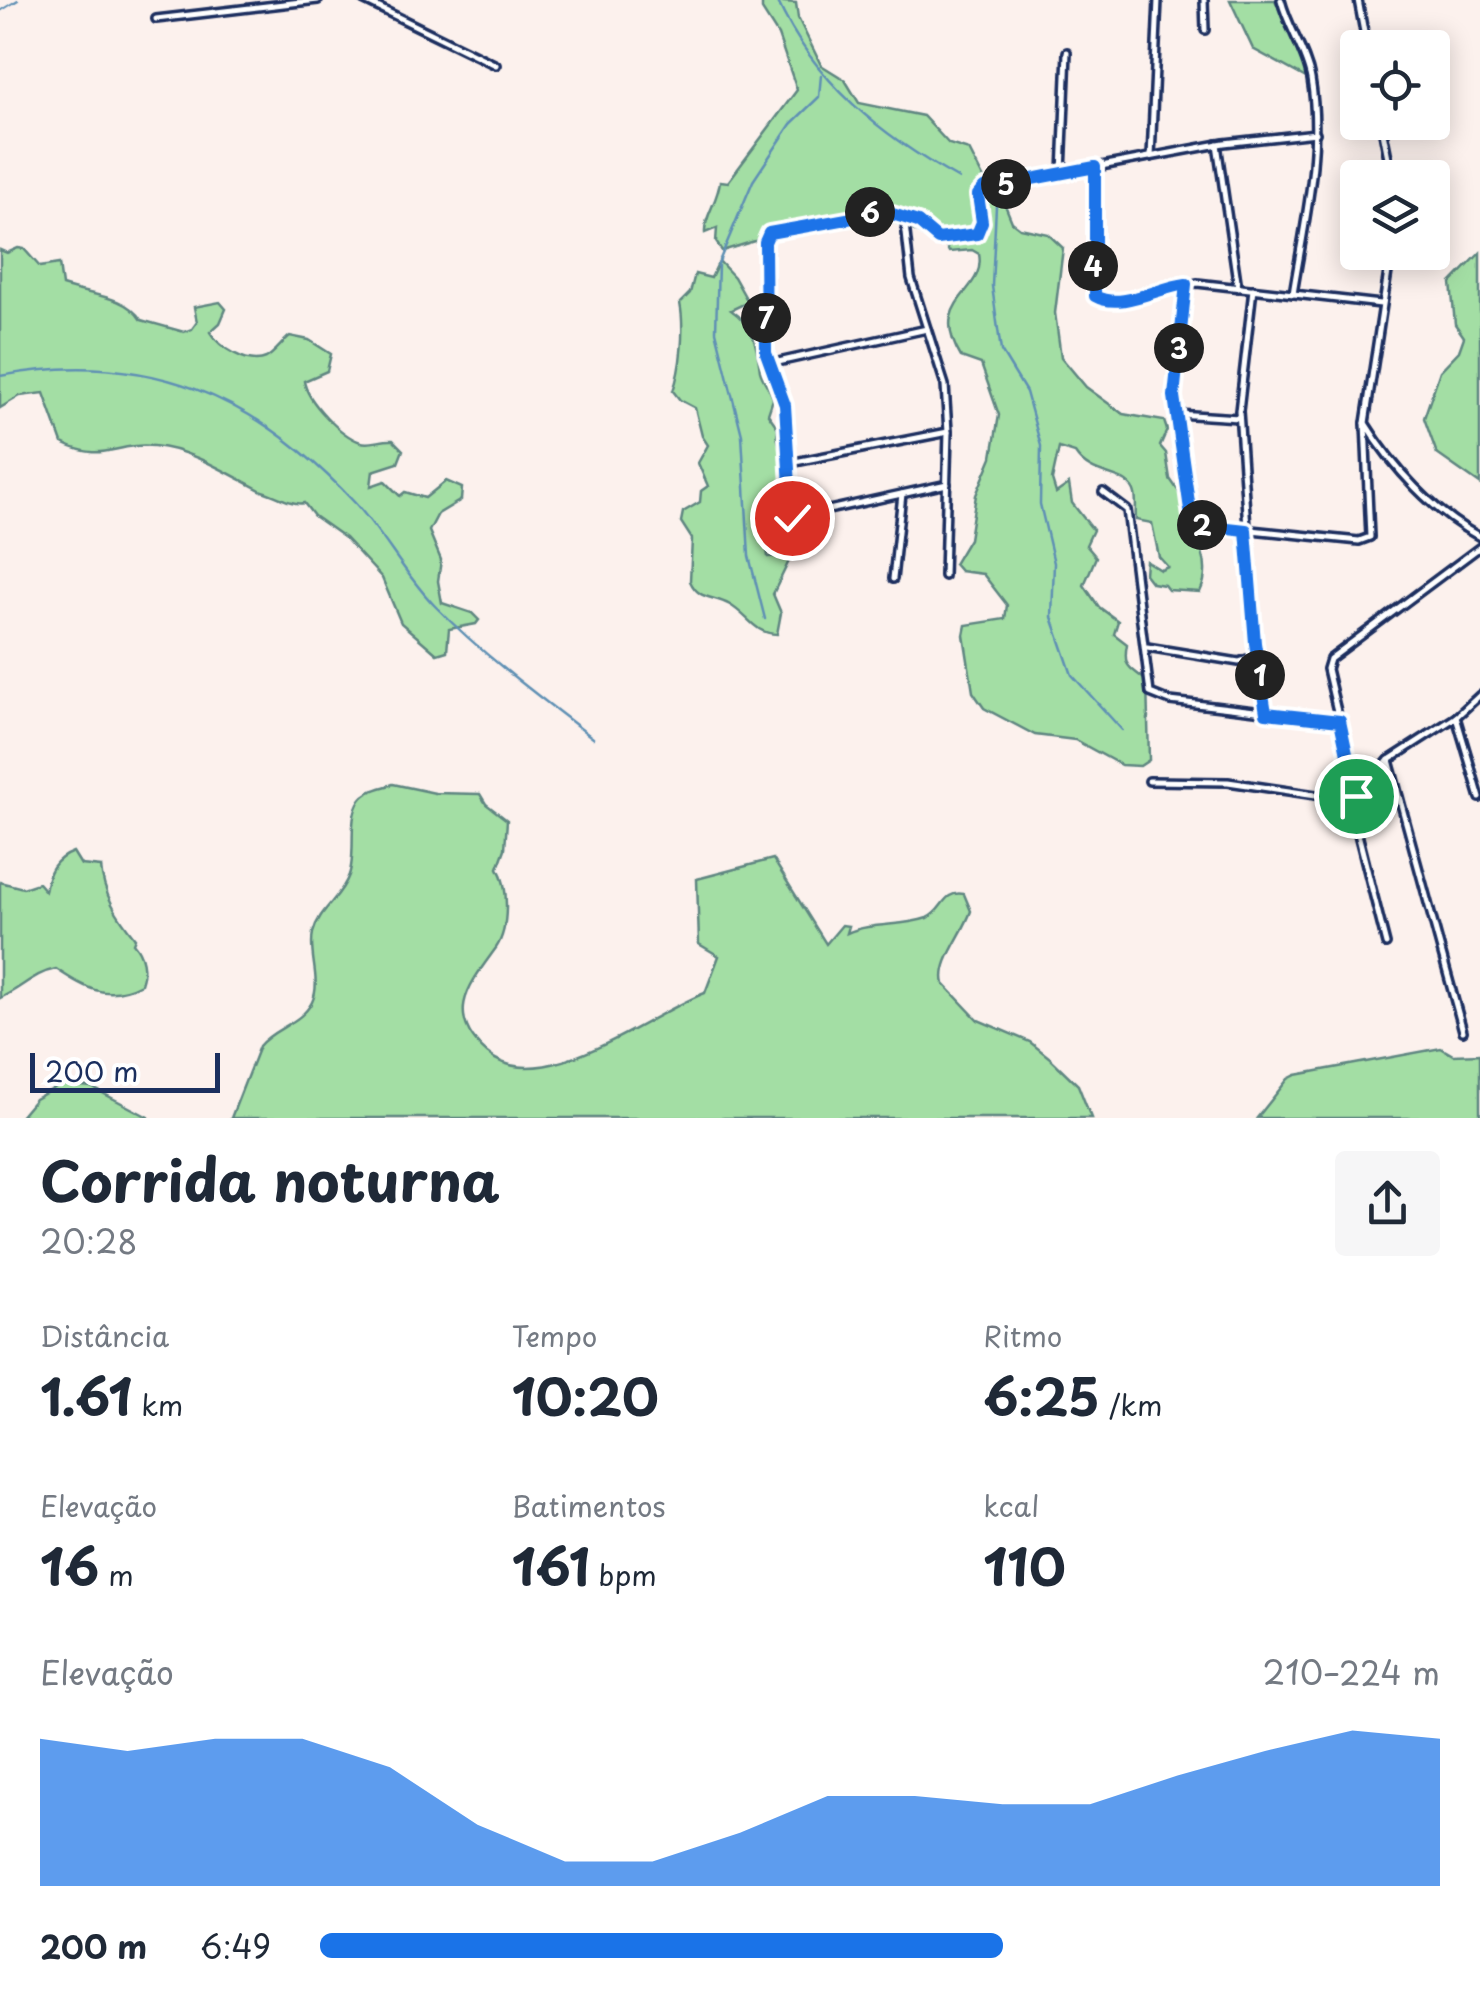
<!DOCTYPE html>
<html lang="pt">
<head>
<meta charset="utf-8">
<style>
	:root { --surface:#fff; --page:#f6f6f7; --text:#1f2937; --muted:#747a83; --accent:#1a73e8 }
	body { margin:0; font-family:"Playpen Sans",sans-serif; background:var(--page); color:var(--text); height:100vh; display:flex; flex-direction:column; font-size:38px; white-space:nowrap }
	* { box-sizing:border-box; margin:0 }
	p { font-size:32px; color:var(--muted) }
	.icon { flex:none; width:55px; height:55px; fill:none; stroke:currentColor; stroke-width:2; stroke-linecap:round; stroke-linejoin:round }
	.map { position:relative; height:1118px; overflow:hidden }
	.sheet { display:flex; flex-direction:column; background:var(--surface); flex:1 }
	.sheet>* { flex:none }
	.tools { position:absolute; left:1340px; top:30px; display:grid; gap:20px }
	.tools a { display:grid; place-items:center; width:110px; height:110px; border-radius:10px; background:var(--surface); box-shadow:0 5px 25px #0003; font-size:50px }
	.scale { position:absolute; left:30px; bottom:25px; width:190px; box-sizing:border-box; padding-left:10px; border:5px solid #1b2f5e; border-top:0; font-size:28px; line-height:35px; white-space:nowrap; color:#1b2f5e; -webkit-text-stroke:8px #fff; paint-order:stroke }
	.pin { position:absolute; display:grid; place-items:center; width:85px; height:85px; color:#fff; margin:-42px; border:5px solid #fff; border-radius:50%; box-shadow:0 2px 10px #0007 }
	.km { position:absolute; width:50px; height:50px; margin:-25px; border-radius:50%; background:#222; color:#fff; font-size:28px; line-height:50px; text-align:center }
	.round { display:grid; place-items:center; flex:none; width:105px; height:105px; border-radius:10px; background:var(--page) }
	.summary { display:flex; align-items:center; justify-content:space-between; height:170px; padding:0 40px }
	h1 { font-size:55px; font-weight:700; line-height:75px }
	.metrics { display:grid; grid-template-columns:repeat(3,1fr); gap:15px; height:170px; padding:10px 40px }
	.metrics div { display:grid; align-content:center }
	.metrics b { font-size:50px; font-weight:700 }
	.metrics small { font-size:28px; font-weight:400 }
	.metrics p { font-size:28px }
	.chart { height:280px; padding:20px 40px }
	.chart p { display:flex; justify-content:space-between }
	.chart svg { width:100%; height:180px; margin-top:10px; fill:var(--accent); opacity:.7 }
	ul { padding:0 40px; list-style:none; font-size:32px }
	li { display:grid; grid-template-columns:160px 120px 1fr; align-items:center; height:75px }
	li i { height:25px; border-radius:12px; background:var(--accent) }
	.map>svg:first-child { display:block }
	.green { fill:#a3dea4; stroke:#5f8681; stroke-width:2.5 }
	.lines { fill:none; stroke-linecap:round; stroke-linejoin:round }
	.stream { stroke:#5f90b4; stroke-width:2.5 }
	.street-casing { stroke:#1b2f5e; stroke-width:12 }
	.street { stroke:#fff; stroke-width:5 }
	.route-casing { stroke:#fff; stroke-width:20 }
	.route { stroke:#1a73e8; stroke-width:12 }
</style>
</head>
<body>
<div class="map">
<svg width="1480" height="1118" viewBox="0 0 1480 1118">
	<rect width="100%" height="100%" fill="#fcf1ed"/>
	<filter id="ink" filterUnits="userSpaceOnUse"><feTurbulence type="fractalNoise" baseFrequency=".01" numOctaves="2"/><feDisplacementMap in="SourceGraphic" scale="20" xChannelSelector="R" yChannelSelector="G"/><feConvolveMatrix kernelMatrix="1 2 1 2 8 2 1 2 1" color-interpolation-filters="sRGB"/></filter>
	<g filter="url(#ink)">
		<g class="green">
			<path d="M762,0L796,3L798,18L821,65L845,80L859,103L923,116L949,144L969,150L991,193L1003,200L1012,222L1020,228L1048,234L1063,248L1055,313L1061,357L1086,387L1123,414L1164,421L1167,430L1160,446L1166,453L1170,479L1186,502L1184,520C1199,541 1213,565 1200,592L1168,590L1164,585L1152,583L1145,574L1146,561L1161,570L1168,567L1159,557L1152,523L1136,520C1135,511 1137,502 1135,494C1130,471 1092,480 1075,453L1059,448L1052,480L1056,493L1069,484L1072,503L1093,530L1086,545L1096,557L1084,585L1099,607L1118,621L1114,634L1127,644C1122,670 1132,667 1147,682L1149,760L1140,766L1121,765L1075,740L1035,735L984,708L973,692L964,635L966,625L1005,619L1007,605L983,574L960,571L954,564L969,539L976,495L992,457L999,415L981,364L961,357C926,299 987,294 979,254L972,250L949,252L940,234L932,241C891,213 865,218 817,224L809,218L800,227L722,251L716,242L717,228L705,233C704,217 718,201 720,181L728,182L797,90L778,35L762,10Z"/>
			<polygon points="1230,0 1275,0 1303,59 1306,78 1253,49"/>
			<path d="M18,248L24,249L40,267L59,264L62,286C88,295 126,295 141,320L184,332L192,329L197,322L194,307L220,302L226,309L220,323L210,332C219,347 248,366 266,358C275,353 282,342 290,336L309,340L331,354L327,371L304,381C307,401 341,436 361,442C370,445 383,439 393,440L403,450L398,463L373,471L371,486L385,481L400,496L405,492L425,498L446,481L462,488L461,500L438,514L429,531L441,560L438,581L442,603L472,613L479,620L476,624L449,629L447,651L437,654L401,623L382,578L345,538L314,516L304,503C292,506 275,494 262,491C229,474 190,449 154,446C114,442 105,464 62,443L44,393L20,396L0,408V250L7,253Z"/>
			<polygon points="1480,253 1480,484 1437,454 1424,418 1440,371 1459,351 1464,337 1455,324 1451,283"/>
			<path d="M719,261L734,277L748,302L731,310C753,325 757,344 760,371C762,380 771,389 773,399L768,414L778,428L777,437L793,482L786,492L773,543L767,548L768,557L786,556L790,559L773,594L781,613L777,634C753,633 749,616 730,605C713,595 699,601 690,581L692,539L681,522L683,512L700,502L701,491L708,486L698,463L708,445L702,436L695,408L680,400L673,391C681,369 685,329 680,303L690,293L695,274L711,278Z"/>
			<path d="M393,784L435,793L480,794L486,804L507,820L505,849L498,868C509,887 509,929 496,948C470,984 443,1014 487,1053C541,1101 651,1013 705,993L719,956L699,944L697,879L773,859L826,944L842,925L849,926L847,933C872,922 901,927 927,918C944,911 942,890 964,894L971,911C963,935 938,962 944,984L978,1020L1030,1042L1050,1058L1078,1085L1091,1118H231L259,1046C273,1028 301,1024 312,1002C322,981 308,954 313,933C319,909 341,898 349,875C357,853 347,819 360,800C366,790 382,788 393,784Z"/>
			<path d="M73,852L81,865L101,867C103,894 118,917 135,938L133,943C143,954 146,970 141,984C107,1002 84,988 56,969C34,973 21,989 0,998V882L23,888L38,883L45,891C48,872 54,859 73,852Z"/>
			<polygon points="1441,1048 1453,1055 1480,1054 1480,1118 1257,1118 1288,1079 1296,1075"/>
			<polygon points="62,1084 91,1087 150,1118 19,1118 35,1099"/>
		</g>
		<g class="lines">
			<g class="stream">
				<path d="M777,0C814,82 882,136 959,179"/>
				<polyline points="0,11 18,0"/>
				<polyline points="996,206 992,286 1001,351 1026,392 1041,446 1040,504 1054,563 1052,617 1072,675 1122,730"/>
				<path d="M0,376C146,348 256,396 355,503C384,535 405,575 435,606C483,655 538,696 593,738"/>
				<polyline points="765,619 749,556 742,435 716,331 718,264 753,181 791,124 819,97 821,75"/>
			</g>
			<defs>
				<g id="street">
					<polyline points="363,0 496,65"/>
					<polyline points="1204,0 1205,30"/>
					<path d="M1281,0C1288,28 1306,51 1311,79C1323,150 1304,224 1293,294"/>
					<polyline points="1358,0 1367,48"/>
					<polyline points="156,19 318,0"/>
					<polyline points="1381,122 1392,178"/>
					<polyline points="1217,144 1238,288"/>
					<polyline points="1151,157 1158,0"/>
					<polyline points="1095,167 1093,289 1099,300 1126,300 1197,283 1381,304"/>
					<polyline points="1062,173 1067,52"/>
					<polyline points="904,215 911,278 945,385 948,432 944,576"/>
					<path d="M1391,252L1365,423C1393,468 1433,512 1480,537"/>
					<polyline points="1186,284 1173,396 1192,524 1359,541 1370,537 1365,423"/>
					<polyline points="1253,289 1239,411 1255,643 1266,713"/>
					<polyline points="769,364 927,329"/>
					<polyline points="1177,414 1239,418"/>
					<polyline points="790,463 948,432"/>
					<polyline points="947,484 792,518 785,405 766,353 765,242 769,233 886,212 904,215 938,239 977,234 983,222 978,195 984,188 1224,143 1316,133"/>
					<polyline points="1103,492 1127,510 1150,693 1170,701 1340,721"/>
					<polyline points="893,579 902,494"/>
					<polyline points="1147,647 1239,662 1256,656"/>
					<polyline points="1456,717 1480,798"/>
					<polyline points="1389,760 1463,1031"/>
					<polyline points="1149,781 1228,782 1336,798 1355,822 1386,944"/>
					<polyline points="1357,796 1327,669 1330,659 1480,547"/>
					<polyline points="1347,809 1389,760 1456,717 1480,695"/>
				</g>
			</defs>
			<use href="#street" class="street-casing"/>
			<use href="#street" class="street"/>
		</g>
	</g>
	<g class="lines" filter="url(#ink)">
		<defs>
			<path id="route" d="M792,518L785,405L766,353L765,242L769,233L886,212L918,222L938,239L977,234L982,222L978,195L984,188L1095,167V296C1121,311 1158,287 1186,284L1174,396L1192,524L1246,530L1255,643L1266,713L1340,721L1356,796"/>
		</defs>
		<use href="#route" class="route-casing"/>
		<use href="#route" class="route"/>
	</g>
</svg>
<div class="tools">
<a><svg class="icon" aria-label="locate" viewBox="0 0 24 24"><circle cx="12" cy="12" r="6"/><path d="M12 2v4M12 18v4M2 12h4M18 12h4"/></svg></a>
<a><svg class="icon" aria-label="layers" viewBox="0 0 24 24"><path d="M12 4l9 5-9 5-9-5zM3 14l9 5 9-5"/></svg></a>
</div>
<div class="scale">200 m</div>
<div class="pin" style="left:1356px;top:796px;background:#1e9e55"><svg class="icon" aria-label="arrive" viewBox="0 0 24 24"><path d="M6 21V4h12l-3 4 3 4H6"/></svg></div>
<div class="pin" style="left:792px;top:518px;background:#d93025"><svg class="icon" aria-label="check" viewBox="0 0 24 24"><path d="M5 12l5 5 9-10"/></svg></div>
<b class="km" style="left:1260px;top:675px">1</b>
<b class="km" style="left:1202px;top:525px">2</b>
<b class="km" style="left:1179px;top:348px">3</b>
<b class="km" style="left:1093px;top:266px">4</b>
<b class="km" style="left:1006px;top:184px">5</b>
<b class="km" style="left:870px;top:212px">6</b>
<b class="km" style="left:766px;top:318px">7</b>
</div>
<section class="sheet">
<div class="summary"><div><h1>Corrida noturna</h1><p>20:28</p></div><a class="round"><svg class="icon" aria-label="share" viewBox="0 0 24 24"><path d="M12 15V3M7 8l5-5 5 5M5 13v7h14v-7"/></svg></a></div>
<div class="metrics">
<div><p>Distância</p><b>1.61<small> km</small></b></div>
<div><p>Tempo</p><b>10:20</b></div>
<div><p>Ritmo</p><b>6:25<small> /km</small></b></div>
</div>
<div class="metrics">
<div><p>Elevação</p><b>16<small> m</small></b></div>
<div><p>Batimentos</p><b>161<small> bpm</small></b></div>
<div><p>kcal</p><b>110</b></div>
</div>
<div class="chart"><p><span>Elevação</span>210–224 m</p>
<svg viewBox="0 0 160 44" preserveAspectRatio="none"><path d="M0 44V8L10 11L20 8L30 8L40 15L50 29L60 38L70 38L80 31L90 22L100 22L110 24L120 24L130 17L140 11L150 6L160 8V44z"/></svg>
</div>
<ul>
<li><b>200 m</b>6:49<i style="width:61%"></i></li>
</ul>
</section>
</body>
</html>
